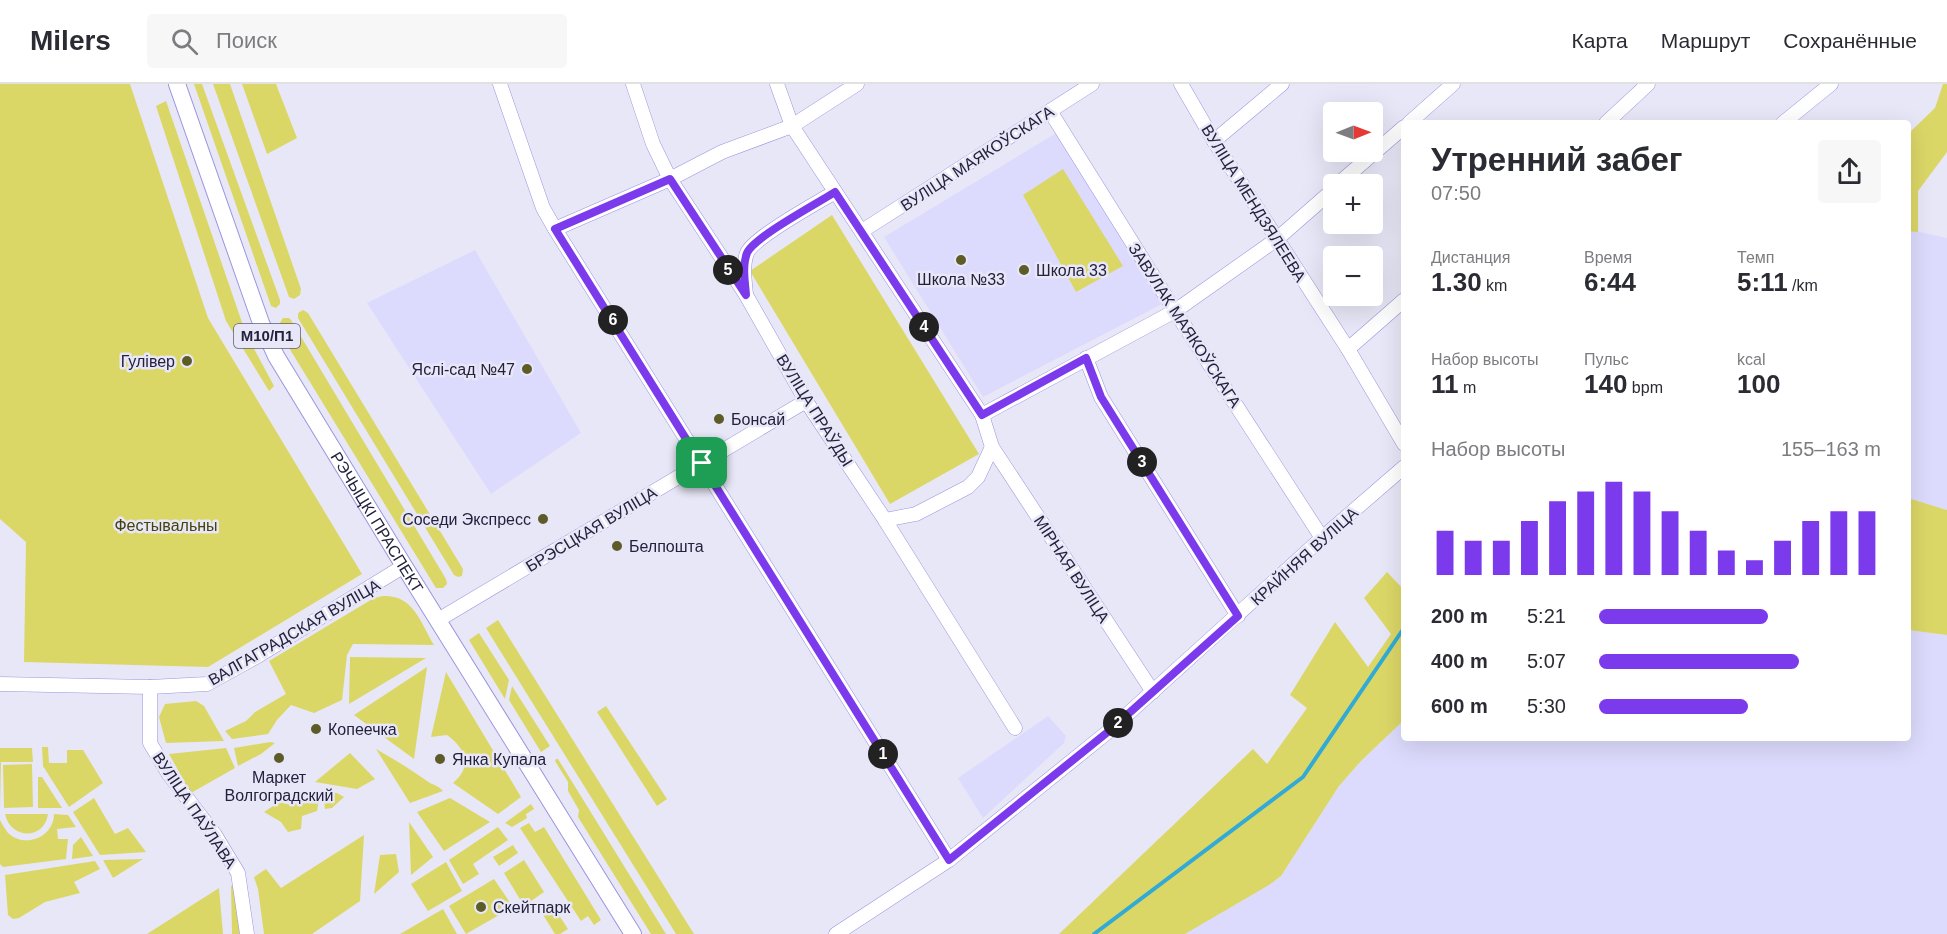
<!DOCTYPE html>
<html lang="ru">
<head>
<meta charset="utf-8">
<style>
	:root { --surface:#fff; --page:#f7f7f7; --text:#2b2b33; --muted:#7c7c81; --line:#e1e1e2; --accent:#7c3aed }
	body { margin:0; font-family:Helvetica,sans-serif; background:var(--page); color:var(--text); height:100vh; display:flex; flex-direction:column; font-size:22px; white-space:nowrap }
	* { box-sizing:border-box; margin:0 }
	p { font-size:20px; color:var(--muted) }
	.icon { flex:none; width:33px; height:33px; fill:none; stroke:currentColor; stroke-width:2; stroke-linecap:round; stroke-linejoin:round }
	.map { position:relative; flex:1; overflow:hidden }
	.panel { position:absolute; left:1401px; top:36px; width:510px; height:621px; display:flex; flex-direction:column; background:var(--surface); border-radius:6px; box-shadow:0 6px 24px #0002 }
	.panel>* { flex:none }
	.needle { width:39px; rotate:89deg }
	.fabs { position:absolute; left:1323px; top:18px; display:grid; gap:12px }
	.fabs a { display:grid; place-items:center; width:60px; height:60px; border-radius:6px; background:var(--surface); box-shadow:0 6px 24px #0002; font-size:30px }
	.pin { position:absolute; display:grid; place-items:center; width:51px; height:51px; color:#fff; margin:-26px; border-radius:12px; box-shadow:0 3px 9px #0006 }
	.km { position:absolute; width:30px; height:30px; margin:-15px; border-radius:50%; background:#222; color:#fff; font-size:16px; line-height:30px; text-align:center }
	.round { display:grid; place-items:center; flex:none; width:63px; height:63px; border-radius:6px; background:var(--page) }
	.overview { display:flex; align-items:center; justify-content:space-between; height:102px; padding:0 30px }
	h1 { font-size:33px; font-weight:800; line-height:45px }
	.stats { display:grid; grid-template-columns:repeat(3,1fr); gap:9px; height:102px; padding:6px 30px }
	.stats div { display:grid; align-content:center }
	.stats b { font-size:26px; font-weight:800 }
	.stats small { font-size:16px; font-weight:400 }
	.stats p { font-size:16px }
	.chart { height:168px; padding:12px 30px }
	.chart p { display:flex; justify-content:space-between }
	.chart svg { width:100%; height:108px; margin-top:6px; stroke:var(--accent); stroke-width:6 }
	ul { padding:0 30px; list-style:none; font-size:20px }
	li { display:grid; grid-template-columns:96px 72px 1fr; align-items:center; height:45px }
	li i { height:15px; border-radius:8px; background:var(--accent) }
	header { display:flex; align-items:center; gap:36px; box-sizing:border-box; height:84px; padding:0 30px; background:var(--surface); border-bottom:2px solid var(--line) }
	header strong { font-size:28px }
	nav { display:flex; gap:33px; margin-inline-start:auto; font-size:21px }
	.search { width:420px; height:54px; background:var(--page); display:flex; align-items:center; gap:15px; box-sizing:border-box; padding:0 21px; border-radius:6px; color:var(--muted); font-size:22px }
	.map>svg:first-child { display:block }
	.built { fill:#dcdbfd }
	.green { fill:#dbd767 }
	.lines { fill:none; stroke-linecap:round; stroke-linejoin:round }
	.stream { stroke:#31abd6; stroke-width:4 }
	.minor-casing { stroke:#9b95de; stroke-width:15 }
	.major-casing { stroke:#9b95de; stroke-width:18 }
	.minor { stroke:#fff; stroke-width:14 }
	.major { stroke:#fff; stroke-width:16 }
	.route-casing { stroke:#fff; stroke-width:12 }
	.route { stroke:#7c3aed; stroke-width:8 }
	.poi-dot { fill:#5d5b28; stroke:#e8e7f7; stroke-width:2 }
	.labels { text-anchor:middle; stroke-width:5; stroke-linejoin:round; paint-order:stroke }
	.shield { fill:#e8e7f7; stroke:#5f5c75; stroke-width:1.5 }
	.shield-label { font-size:15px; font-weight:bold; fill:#24213d }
	.street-label { font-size:16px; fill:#24213d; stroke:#e8e7f7 }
	.poi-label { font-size:16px; fill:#24213d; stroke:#e8e7f7; text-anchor:start }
	.park-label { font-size:16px; fill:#45420c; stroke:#e8e7f7 }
</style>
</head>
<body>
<header>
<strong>Milers</strong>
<div class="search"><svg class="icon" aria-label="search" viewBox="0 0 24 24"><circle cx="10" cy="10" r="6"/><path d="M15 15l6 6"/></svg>Поиск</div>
<nav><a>Карта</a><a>Маршрут</a><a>Сохранённые</a></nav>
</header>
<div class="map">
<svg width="1947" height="850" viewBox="0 0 1947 850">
	<rect width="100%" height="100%" fill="#e8e7f7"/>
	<g class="built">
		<polygon points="1058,48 1164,219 983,313 884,153"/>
		<polygon points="1910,146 1947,154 1947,426 1908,414 1908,147"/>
		<polygon points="475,166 581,349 491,410 367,219"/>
		<polygon points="1908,546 1947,551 1947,850 1185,850 1281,792 1339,702 1361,677 1404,636 1404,654 1908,654"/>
		<polygon points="1048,632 1066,652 1064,659 983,734 958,694"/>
	</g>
	<g class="green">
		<polygon points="0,0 130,0 208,234 362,490 208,583 24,578 26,458 0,435"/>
		<polygon points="194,0 202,0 280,216 280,220 276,224 271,222"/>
		<polygon points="213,0 230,0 301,205 300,211 294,215 289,213"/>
		<polygon points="242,0 276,0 297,54 267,70"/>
		<polygon points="1943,0 1947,0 1947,68 1918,107 1918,148 1908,147 1908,50 1935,24"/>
		<polygon points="166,17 246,250 274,302 269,307 226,237 156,22"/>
		<polygon points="1063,85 1123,182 1076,208 1023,111"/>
		<polygon points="832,131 979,370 890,420 750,187"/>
		<polygon points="303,226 308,229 463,485 462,492 458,493 454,491 298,234 298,229"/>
		<polygon points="283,234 289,234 291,236 446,495 447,500 443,504 436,504 283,254 278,242"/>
		<polygon points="1908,414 1947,426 1947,551 1908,546"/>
		<polygon points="1387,488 1404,506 1404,636 1361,677 1339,702 1281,792 1269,801 1185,850 1059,850 1253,665 1267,680 1307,624 1290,611 1335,538 1368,583 1391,550 1364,514"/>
		<path d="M383,512C414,511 420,538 434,561L353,560L347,571L342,616L314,629L291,621L277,636L268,650L232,655L225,647L246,637L255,628L286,610L269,577L374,514Z"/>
		<polygon points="498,536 694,850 676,850 486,544"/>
		<polygon points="479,549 509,596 505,615 469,556"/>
		<polygon points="350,573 426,574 349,620"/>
		<polygon points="427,583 414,675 354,631"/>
		<path d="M446,588L521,713L498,730L453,699C473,682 466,665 447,651L431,653Z"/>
		<polygon points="512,602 550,662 541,668 509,616"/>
		<polygon points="196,617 204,622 224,657 166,659 159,633 165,620"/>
		<polygon points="606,622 667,715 657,722 597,628"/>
		<polygon points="270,658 275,659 261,670 238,682 234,664"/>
		<polygon points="42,663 48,663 49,679 67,679 67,666 83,666 103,699 69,723 43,682"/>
		<polygon points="0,664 32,664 33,678 1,678 0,724"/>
		<polygon points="226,664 235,684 191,709 169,670"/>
		<path d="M376,665C394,675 410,685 427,697C432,701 438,701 443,707L410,719Z"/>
		<polygon points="350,669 375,695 357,705 315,698"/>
		<polygon points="556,675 558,675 666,850 651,850 578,733 579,726 568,707 568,698 555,677"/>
		<polygon points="32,680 33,723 4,724 3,681"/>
		<polygon points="38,693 42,693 62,724 38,724"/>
		<polygon points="329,708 337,709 344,713 332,724 325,725 324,716"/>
		<path d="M310,709L320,710L317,727L302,732L301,745L288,748L281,738L264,728L279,718C294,723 300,720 310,709Z"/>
		<polygon points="94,714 115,750 128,744 146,768 100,771 73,728"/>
		<polygon points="450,714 490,738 444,767 417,728"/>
		<polygon points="531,720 534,725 526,730 527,734 512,743 505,739"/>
		<path d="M5,730H48C44,757 10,755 5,730Z"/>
		<path d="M54,730L68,731L76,743L57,745L58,755H68L66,775L3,783L0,780V736C2,740 5,745 8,749C25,765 54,753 54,730Z"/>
		<polygon points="409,738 433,773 411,791"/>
		<polygon points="529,739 535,748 544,743 601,836 594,841 588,832 581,837 520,744"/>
		<polygon points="498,743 508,756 473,780 479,790 463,800 449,776"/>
		<polygon points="364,751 360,817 312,850 264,850 258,805 254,793 266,785 281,804"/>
		<polygon points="81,753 93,772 72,775 73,761"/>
		<polygon points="513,761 518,769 499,782 493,773"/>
		<polygon points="396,770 399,788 374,810 380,771"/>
		<polygon points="143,775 113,794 103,776"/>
		<polygon points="524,776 544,808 524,822 504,789"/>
		<polygon points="95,777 100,785 74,798 80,809 45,818 19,834 13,835 8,831 5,791"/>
		<polygon points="446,778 462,807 428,827 411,800"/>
		<polygon points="494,795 513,823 466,850 449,822"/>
		<polygon points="236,801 244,850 232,850 231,802"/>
		<polygon points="219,804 223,850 147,850"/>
		<polygon points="551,819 568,845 560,850 555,850 540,826"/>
		<polygon points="443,825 457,850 400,850"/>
	</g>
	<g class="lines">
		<polyline class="stream" points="1094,850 1303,693 1404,544"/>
		<defs>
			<g id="minor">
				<polyline points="500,0 543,124 555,145 949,776"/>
				<polyline points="633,0 653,60 670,95 746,211 806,317 885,436 1015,644"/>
				<polyline points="777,0 792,42 982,331 992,363 1153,608"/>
				<polyline points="1181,0 1214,57 1348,265 1404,360"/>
				<polyline points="1050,27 1175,227 1322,454"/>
				<polyline points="1409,39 1453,0"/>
				<polyline points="1606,39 1648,0"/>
				<polyline points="1783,39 1831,0"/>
				<polyline points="1214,57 1282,0"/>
				<polyline points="1338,100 1404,43"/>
				<polyline points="555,145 670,95 722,68 792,42 857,0"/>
				<polyline points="862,147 1092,0"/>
				<path d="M746,211C745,198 742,182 747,169C754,153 817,119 835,108"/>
				<polyline points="1348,265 1404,216"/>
				<polyline points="1086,274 1101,313 1238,532"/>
				<polyline points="982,331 1175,227 1277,155 1334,105"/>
				<polyline points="885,436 916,430 968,403 978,393 992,363"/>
				<polyline points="438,536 806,317"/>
				<polyline points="0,600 150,603 207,600 256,573 404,482"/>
				<polyline points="150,603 150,659 168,689 215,751 238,789 247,850"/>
				<polyline points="836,850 949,776 1109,647 1322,454 1404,383"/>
			</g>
			<g id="major">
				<path id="s1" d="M177,0L261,239L276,272L404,482L633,850"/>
			</g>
		</defs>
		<use href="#minor" class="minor-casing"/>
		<use href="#major" class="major-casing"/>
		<use href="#minor" class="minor"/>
		<use href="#major" class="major"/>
	</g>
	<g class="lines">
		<defs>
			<path id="route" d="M670,95L746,211C745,198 742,182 747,169C754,153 818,119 835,108L982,331L1086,274L1101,313L1238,532L1109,647L949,776L555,145Z"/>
		</defs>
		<use href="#route" class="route-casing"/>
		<use href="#route" class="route"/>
	</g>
	<g class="poi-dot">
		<circle cx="961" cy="176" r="6"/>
		<circle cx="1024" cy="186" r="6"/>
		<circle cx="187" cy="277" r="6"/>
		<circle cx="527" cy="285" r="6"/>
		<circle cx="719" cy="335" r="6"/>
		<circle cx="543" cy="435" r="6"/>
		<circle cx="617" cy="462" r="6"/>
		<circle cx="316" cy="645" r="6"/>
		<circle cx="279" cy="674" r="6"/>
		<circle cx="440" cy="675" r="6"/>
		<circle cx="481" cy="823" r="6"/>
	</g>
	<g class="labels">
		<rect class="shield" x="234" y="240" width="66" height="24" rx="4.5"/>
		<g class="shield-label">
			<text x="267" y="257">М10/П1</text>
		</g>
		<g class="street-label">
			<text transform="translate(977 74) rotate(-33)" y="6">ВУЛІЦА МАЯКОЎСКАГА</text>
			<text transform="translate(1254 119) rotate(58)" y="6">ВУЛІЦА МЕНДЗЯЛЕЕВА</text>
			<text transform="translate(1185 241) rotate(57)" y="6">ЗАВУЛАК МАЯКОЎСКАГА</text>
			<text transform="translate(815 326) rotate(58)" y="6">ВУЛІЦА ПРАЎДЫ</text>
			<text dy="6" stroke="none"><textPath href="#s1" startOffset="484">РЭЧЫЦКІ ПРАСПЕКТ</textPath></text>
			<text transform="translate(591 445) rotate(-31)" y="6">БРЭСЦКАЯ ВУЛІЦА</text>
			<text transform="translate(1304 472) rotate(-42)" y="6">КРАЙНЯЯ ВУЛІЦА</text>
			<text transform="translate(1072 485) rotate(57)" y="6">МІРНАЯ ВУЛІЦА</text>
			<text transform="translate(294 548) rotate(-30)" y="6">ВАЛГАГРАДСКАЯ ВУЛІЦА</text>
			<text transform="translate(195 726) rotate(56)" y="6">ВУЛІЦА ПАЎЛАВА</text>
		</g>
		<g class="poi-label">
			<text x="1036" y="192">Школа 33</text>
			<text x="961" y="201" text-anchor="middle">Школа №33</text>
			<text x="175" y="283" text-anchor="end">Гулівер</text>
			<text x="515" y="291" text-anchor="end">Яслі-сад №47</text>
			<text x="731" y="341">Бонсай</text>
			<text x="531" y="441" text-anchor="end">Соседи Экспресс</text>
			<text x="629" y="468">Белпошта</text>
			<text x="328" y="651">Копеечка</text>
			<text x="452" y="681">Янка Купала</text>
			<text x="279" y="699" text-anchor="middle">Маркет<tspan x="279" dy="18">Волгоградский</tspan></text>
			<text x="493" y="829">Скейтпарк</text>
		</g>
		<g class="park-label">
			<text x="166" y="447">Фестывальны</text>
		</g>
	</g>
</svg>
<div class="fabs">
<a><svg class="needle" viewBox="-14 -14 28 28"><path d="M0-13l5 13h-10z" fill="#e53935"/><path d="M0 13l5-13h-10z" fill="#7c7c81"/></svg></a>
<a>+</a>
<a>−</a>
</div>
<div class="pin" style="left:702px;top:379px;background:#1e9e55"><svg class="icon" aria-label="arrive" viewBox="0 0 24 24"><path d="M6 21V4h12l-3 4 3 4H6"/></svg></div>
<b class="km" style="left:883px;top:670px">1</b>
<b class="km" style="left:1118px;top:639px">2</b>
<b class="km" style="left:1142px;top:378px">3</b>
<b class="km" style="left:924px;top:243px">4</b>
<b class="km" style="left:728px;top:186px">5</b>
<b class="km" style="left:613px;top:236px">6</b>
<section class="panel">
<div class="overview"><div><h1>Утренний забег</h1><p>07:50</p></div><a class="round"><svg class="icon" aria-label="share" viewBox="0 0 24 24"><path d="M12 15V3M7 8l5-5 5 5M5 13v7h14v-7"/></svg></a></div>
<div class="stats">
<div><p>Дистанция</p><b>1.30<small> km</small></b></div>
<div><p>Время</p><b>6:44</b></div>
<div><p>Темп</p><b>5:11<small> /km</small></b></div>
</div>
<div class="stats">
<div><p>Набор высоты</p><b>11<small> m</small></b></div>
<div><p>Пульс</p><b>140<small> bpm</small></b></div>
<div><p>kcal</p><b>100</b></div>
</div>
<div class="chart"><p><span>Набор высоты</span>155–163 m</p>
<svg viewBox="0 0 160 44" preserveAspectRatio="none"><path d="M5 44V26M15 44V30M25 44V30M35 44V22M45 44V14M55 44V10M65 44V6M75 44V10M85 44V18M95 44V26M105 44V34M115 44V38M125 44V30M135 44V22M145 44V18M155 44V18"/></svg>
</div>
<ul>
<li><b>200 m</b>5:21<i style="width:60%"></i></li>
<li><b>400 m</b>5:07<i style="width:71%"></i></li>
<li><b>600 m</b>5:30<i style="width:53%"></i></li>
</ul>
</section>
</div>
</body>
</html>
